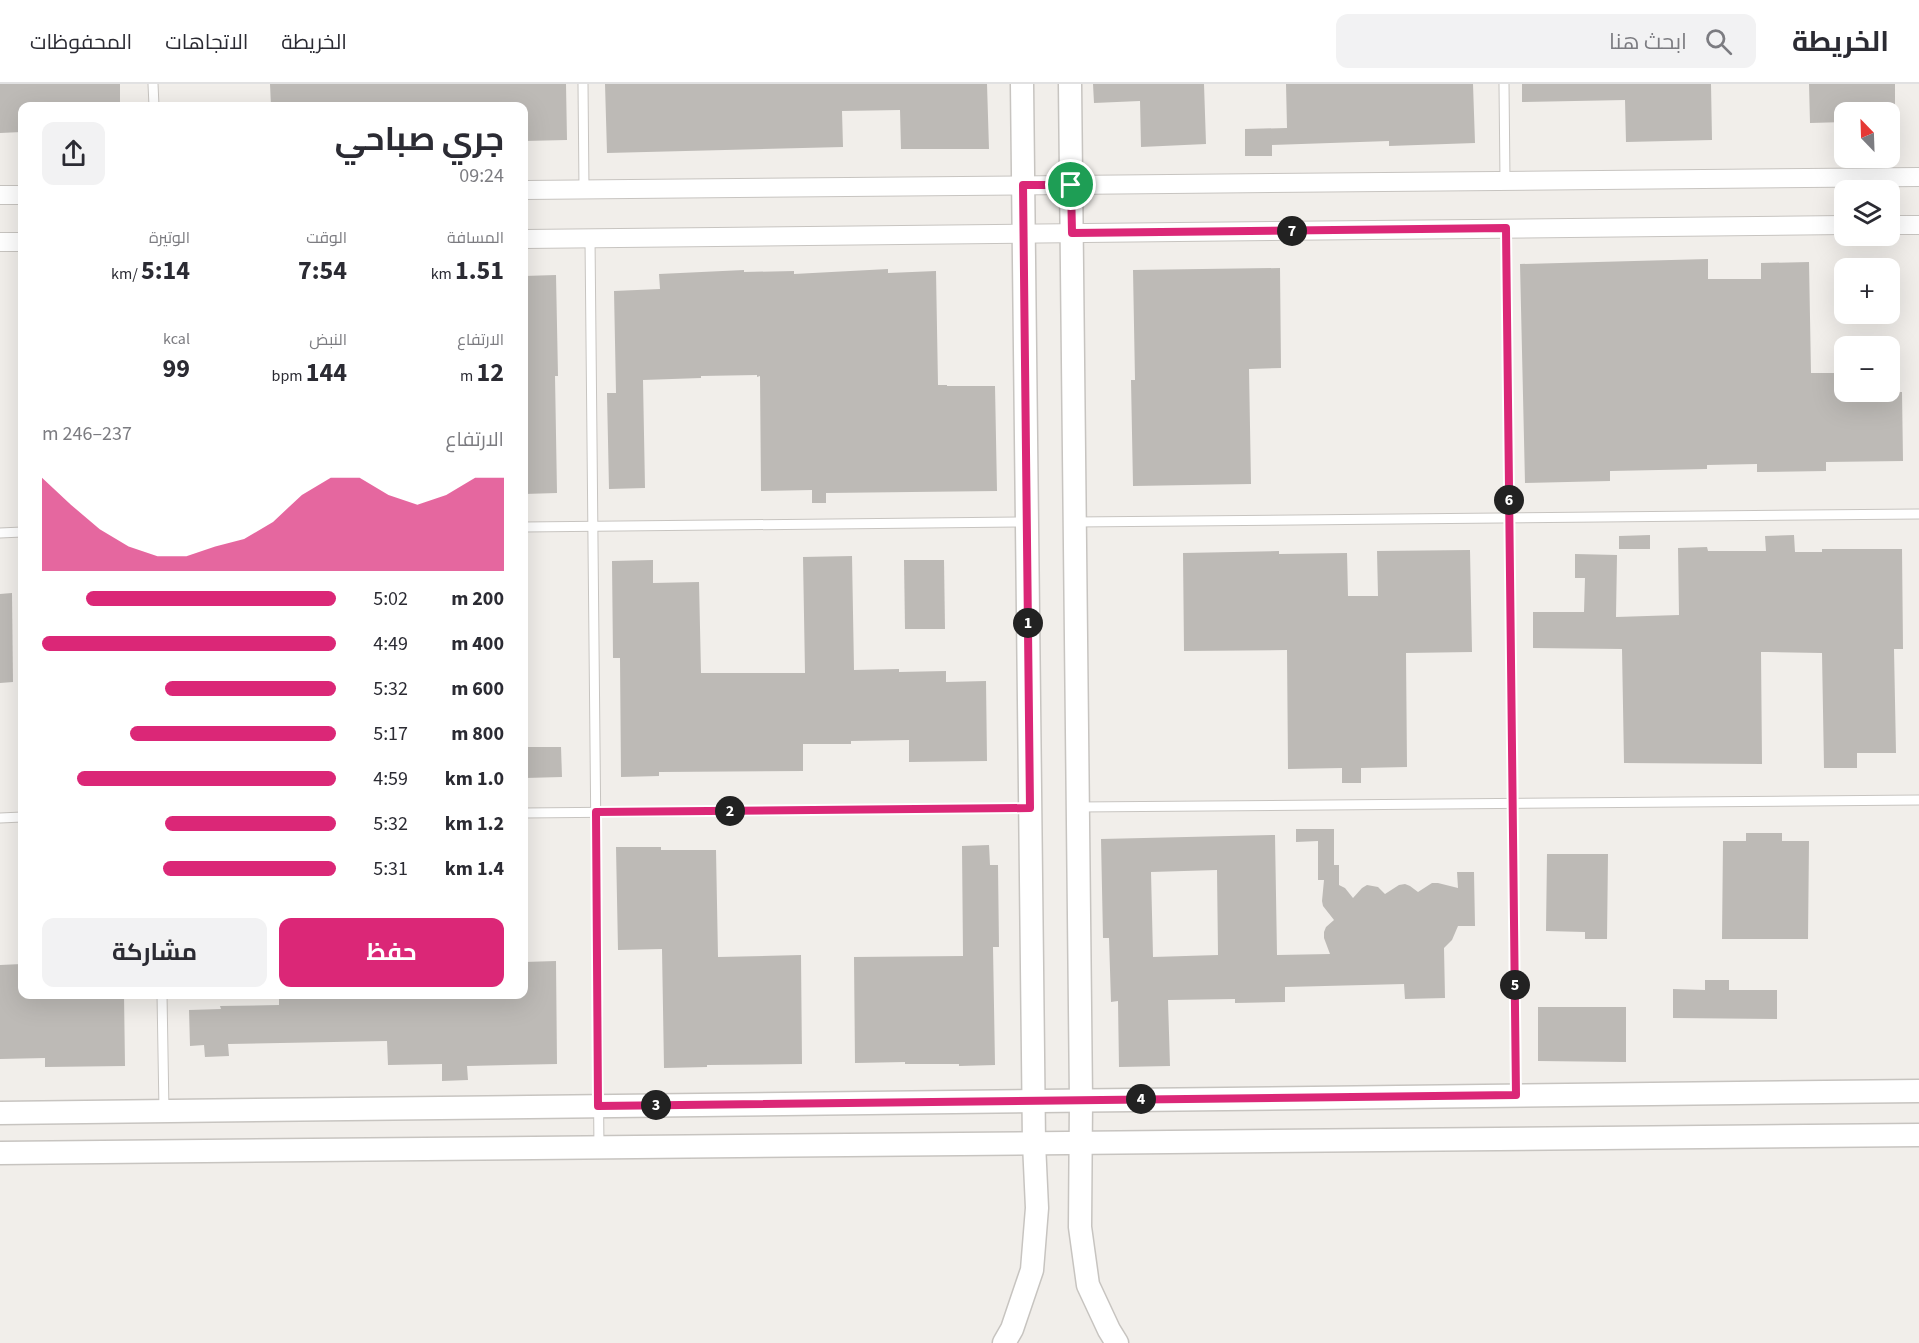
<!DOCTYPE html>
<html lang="ar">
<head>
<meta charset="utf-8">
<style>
	:root { --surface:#fff; --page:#f2f2f3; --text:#2b2b33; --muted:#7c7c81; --line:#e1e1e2; --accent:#db2777 }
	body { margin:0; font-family:"Source Sans 3",Cairo,sans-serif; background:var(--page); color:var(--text); direction:rtl; height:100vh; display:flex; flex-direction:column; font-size:22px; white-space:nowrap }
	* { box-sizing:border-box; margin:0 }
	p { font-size:20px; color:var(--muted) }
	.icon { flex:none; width:33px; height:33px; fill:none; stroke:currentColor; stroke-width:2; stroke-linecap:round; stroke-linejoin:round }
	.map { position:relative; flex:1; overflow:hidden; direction:ltr }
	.drawer { position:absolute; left:18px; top:18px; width:510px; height:897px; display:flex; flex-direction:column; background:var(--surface); border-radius:12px; box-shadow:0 6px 24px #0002; direction:rtl }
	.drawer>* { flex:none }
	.needle { width:39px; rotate:337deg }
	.buttons { position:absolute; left:1834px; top:18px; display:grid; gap:12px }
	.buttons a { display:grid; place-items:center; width:66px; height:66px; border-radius:12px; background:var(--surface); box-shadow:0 6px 24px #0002; font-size:30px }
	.pin { position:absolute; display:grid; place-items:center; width:51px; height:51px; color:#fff; margin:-26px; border:3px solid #fff; border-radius:50%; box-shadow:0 2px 6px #0007 }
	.km { position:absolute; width:30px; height:30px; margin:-15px; border-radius:50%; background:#222; color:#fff; font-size:16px; line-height:30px; text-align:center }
	.round { display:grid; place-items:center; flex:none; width:63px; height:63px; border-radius:12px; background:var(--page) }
	.summary { display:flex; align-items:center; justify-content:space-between; height:102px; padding:0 24px }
	h1 { font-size:33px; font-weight:700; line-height:45px }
	.stats { display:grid; grid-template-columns:repeat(3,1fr); gap:9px; height:102px; padding:6px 24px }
	.stats div { display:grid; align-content:center }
	.stats b { font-size:26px; font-weight:700 }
	.stats small { font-size:16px; font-weight:400 }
	.stats p { font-size:16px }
	.chart { height:168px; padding:12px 24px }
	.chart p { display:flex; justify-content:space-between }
	.chart svg { width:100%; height:108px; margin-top:6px; fill:var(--accent); opacity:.7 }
	.primary-button { display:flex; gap:12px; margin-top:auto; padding:12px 24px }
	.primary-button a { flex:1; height:69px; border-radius:12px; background:var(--accent); color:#fff; font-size:24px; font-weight:700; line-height:69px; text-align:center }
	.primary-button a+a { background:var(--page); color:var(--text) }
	ul { padding:0 24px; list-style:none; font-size:20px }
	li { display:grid; grid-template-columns:96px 72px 1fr; align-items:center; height:45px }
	li i { height:15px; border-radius:8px; background:var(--accent) }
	header { display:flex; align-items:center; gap:36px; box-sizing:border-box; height:84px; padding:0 30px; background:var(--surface); border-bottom:2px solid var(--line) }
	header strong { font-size:28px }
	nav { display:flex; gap:33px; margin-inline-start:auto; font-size:21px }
	.search { width:420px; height:54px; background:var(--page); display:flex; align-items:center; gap:15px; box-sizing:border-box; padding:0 21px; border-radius:12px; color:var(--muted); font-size:22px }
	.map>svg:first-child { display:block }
	.building { fill:#bdbab6; fill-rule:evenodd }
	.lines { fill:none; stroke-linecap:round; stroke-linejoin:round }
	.service-casing { stroke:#c7c4c0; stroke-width:11 }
	.minor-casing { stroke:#c7c4c0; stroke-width:20 }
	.tertiary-casing { stroke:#c7c4c0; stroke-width:25 }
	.service { stroke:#fff; stroke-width:9 }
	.minor { stroke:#fff; stroke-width:18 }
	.tertiary { stroke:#fff; stroke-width:22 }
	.route-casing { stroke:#fff; stroke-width:12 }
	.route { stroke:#db2777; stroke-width:8 }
</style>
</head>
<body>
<header>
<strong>الخريطة</strong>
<div class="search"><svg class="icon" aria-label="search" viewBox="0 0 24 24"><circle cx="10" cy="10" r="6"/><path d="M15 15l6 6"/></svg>ابحث هنا</div>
<nav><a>الخريطة</a><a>الاتجاهات</a><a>المحفوظات</a></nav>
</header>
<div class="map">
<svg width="1919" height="1259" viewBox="0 0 1919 1259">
	<rect width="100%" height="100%" fill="#f1eeea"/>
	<g class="building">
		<polygon points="0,0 120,0 120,22 22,22 22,48 0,49"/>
		<polygon points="270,0 566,0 567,56 524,57 524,22 271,22"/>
		<polygon points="605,0 987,0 989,65 901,65 900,26 842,27 843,63 607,69"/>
		<polygon points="1093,0 1204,0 1206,60 1141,63 1140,17 1094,19"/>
		<polygon points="1286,0 1473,0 1475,59 1389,62 1389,57 1272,61 1272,72 1245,72 1245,45 1287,44"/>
		<polygon points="1522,0 1711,0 1712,56 1626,58 1625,16 1522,18"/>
		<polygon points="1809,0 1895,0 1895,28 1845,28 1845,38 1810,39"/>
		<polygon points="1708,175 1708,195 1761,195 1761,179 1809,178 1811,289 1845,289 1845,308 1902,308 1903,377 1826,378 1826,387 1757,388 1757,380 1707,381 1707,385 1610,387 1610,397 1525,399 1520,180"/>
		<polygon points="1280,184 1281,284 1249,285 1251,400 1133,402 1131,296 1135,296 1133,186"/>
		<polygon points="888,185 888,189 936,187 938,301 947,301 947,302 995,302 997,407 826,409 826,419 812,419 812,406 761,407 760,292 757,293 757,291 701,292 701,294 643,296 645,404 609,405 607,309 616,309 614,207 660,205 659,190 744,186 744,188 794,187 794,190"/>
		<polygon points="556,191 558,292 555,292 557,409 524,410 524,192"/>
		<polygon points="1650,451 1650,465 1619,465 1619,452"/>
		<polygon points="1794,451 1795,468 1822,468 1822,465 1902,465 1903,565 1894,565 1896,669 1857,669 1857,684 1824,684 1822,569 1768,568 1761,568 1762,680 1624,679 1622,565 1533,564 1533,528 1584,528 1585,494 1575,494 1575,470 1617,471 1616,533 1679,531 1678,464 1707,463 1708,467 1766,467 1765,452"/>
		<polygon points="1470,466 1472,568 1406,569 1407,683 1361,684 1361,699 1342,699 1342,684 1288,685 1287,566 1184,567 1183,469 1279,467 1279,470 1347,469 1348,512 1378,512 1377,467"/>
		<polygon points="852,472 854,586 899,585 899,588 946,587 946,598 986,597 987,677 909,678 909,656 851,657 851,660 803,660 803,687 659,688 659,692 621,693 620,574 613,574 612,477 653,476 653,499 699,498 701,589 805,589 803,473"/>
		<polygon points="904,476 944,476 945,545 905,545"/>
		<polygon points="12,509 13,598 0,599 0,510"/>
		<polygon points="525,663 561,663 562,693 525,694"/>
		<path d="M1296,745H1334V781H1339V801L1345,804L1353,814L1362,804L1367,801L1378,803L1385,810L1399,801L1405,800L1410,802L1418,808L1432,799H1438L1458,804L1457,788H1474L1475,842H1458L1452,856L1444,864L1445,914L1405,915L1404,900L1285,903V918L1235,919V915L1168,916L1170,982L1119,983L1118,917L1111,918L1109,854H1103L1101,755L1275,751L1277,871L1330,870L1324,854V848L1326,843L1334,836L1323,822L1322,817L1324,796H1318V757L1296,758ZM1217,786L1218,871L1153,873L1151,788Z"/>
		<polygon points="1746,749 1782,749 1782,757 1809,757 1808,855 1722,855 1723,757 1746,757"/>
		<polygon points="989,761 990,781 998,781 999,863 993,863 995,981 959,982 959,980 905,980 905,978 855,979 854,873 963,872 962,762"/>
		<polygon points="616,763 661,763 661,766 716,766 718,873 801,871 802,980 707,981 707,983 664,984 662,865 618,866"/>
		<polygon points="1547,770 1608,770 1607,855 1585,855 1585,848 1546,847"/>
		<polygon points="556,877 557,980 467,982 468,996 442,997 442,980 388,981 387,957 228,960 229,972 205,973 204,961 190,962 189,926 221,925 220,922 279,921 279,910 524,910 524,878"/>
		<polygon points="22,880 22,910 124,910 125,982 45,983 45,974 0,975 0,881"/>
		<polygon points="1705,896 1729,896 1729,906 1777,906 1777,935 1673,934 1673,905 1705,906"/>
		<polygon points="1538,923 1626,923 1626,978 1538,977"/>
	</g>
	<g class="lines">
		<defs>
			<g id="service">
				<polyline points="153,0 154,22"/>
				<polyline points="583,0 584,105"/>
				<polyline points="1504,0 1505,96"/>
				<polyline points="1506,144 1516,1011"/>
				<polyline points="590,155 599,1064"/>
				<polyline points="1075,438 1919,430"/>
				<polyline points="524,443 1027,438"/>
				<polyline points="0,449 22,448"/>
				<polyline points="1078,723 1919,716"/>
				<polyline points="524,729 1030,724"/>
				<polyline points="0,734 22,733"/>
				<polyline points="162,910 164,1027"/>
			</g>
			<g id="minor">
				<polyline points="524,106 1919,93"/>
				<polyline points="0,111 22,111"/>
				<polyline points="1890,141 1919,141"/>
				<polyline points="524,155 1845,141"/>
				<polyline points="0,158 22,158"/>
			</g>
			<g id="tertiary">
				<polyline points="1070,0 1081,1016 1080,1143 1088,1201 1109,1246 1117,1259"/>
				<polyline points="0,1029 1919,1007"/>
				<polyline points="0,1069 1919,1051"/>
				<polyline points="1004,1259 1012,1245 1032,1186 1037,1124 1034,1059 1022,0"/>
			</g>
		</defs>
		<use href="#service" class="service-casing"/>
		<use href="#minor" class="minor-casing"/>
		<use href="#tertiary" class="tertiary-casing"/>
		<use href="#service" class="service"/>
		<use href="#minor" class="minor"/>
		<use href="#tertiary" class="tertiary"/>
	</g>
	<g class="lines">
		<defs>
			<polygon id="route" points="1023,101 1071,101 1072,149 1506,144 1516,1011 598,1022 596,728 1030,724"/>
		</defs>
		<use href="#route" class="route-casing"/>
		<use href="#route" class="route"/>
	</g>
</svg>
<div class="buttons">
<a><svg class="needle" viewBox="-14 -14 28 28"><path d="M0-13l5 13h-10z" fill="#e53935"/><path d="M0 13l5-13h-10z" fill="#7c7c81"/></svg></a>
<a><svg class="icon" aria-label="layers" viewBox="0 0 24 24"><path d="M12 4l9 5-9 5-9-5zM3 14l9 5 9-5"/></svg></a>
<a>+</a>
<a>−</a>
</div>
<div class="pin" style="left:1071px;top:101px;background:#1e9e55"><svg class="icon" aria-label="arrive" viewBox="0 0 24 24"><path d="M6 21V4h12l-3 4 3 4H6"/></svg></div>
<b class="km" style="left:1028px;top:539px">1</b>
<b class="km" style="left:730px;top:727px">2</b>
<b class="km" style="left:656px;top:1021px">3</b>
<b class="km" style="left:1141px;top:1015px">4</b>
<b class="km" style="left:1515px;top:901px">5</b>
<b class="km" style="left:1509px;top:416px">6</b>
<b class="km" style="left:1292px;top:147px">7</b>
<section class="drawer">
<div class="summary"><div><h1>جري صباحي</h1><p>09:24</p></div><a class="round"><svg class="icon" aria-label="share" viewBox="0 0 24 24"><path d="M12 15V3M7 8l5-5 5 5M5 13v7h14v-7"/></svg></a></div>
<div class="stats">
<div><p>المسافة</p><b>1.51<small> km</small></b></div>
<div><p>الوقت</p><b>7:54</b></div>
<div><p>الوتيرة</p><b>5:14<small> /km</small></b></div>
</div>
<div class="stats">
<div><p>الارتفاع</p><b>12<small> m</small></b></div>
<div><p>النبض</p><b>144<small> bpm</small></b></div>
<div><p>kcal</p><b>99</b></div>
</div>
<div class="chart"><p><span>الارتفاع</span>237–246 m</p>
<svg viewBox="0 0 160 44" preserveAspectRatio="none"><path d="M0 44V6L10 17L20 27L30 34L40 38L50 38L60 34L70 31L80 24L90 13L100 6L110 6L120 13L130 17L140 13L150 6L160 6V44z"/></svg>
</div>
<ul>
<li><b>200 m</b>5:02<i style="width:85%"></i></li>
<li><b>400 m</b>4:49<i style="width:100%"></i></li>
<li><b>600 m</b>5:32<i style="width:58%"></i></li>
<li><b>800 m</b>5:17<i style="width:70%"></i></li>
<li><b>1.0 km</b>4:59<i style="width:88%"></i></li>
<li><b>1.2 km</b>5:32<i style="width:58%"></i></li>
<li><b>1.4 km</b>5:31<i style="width:59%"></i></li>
</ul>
<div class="primary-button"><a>حفظ</a><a>مشاركة</a></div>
</section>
</div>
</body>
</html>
